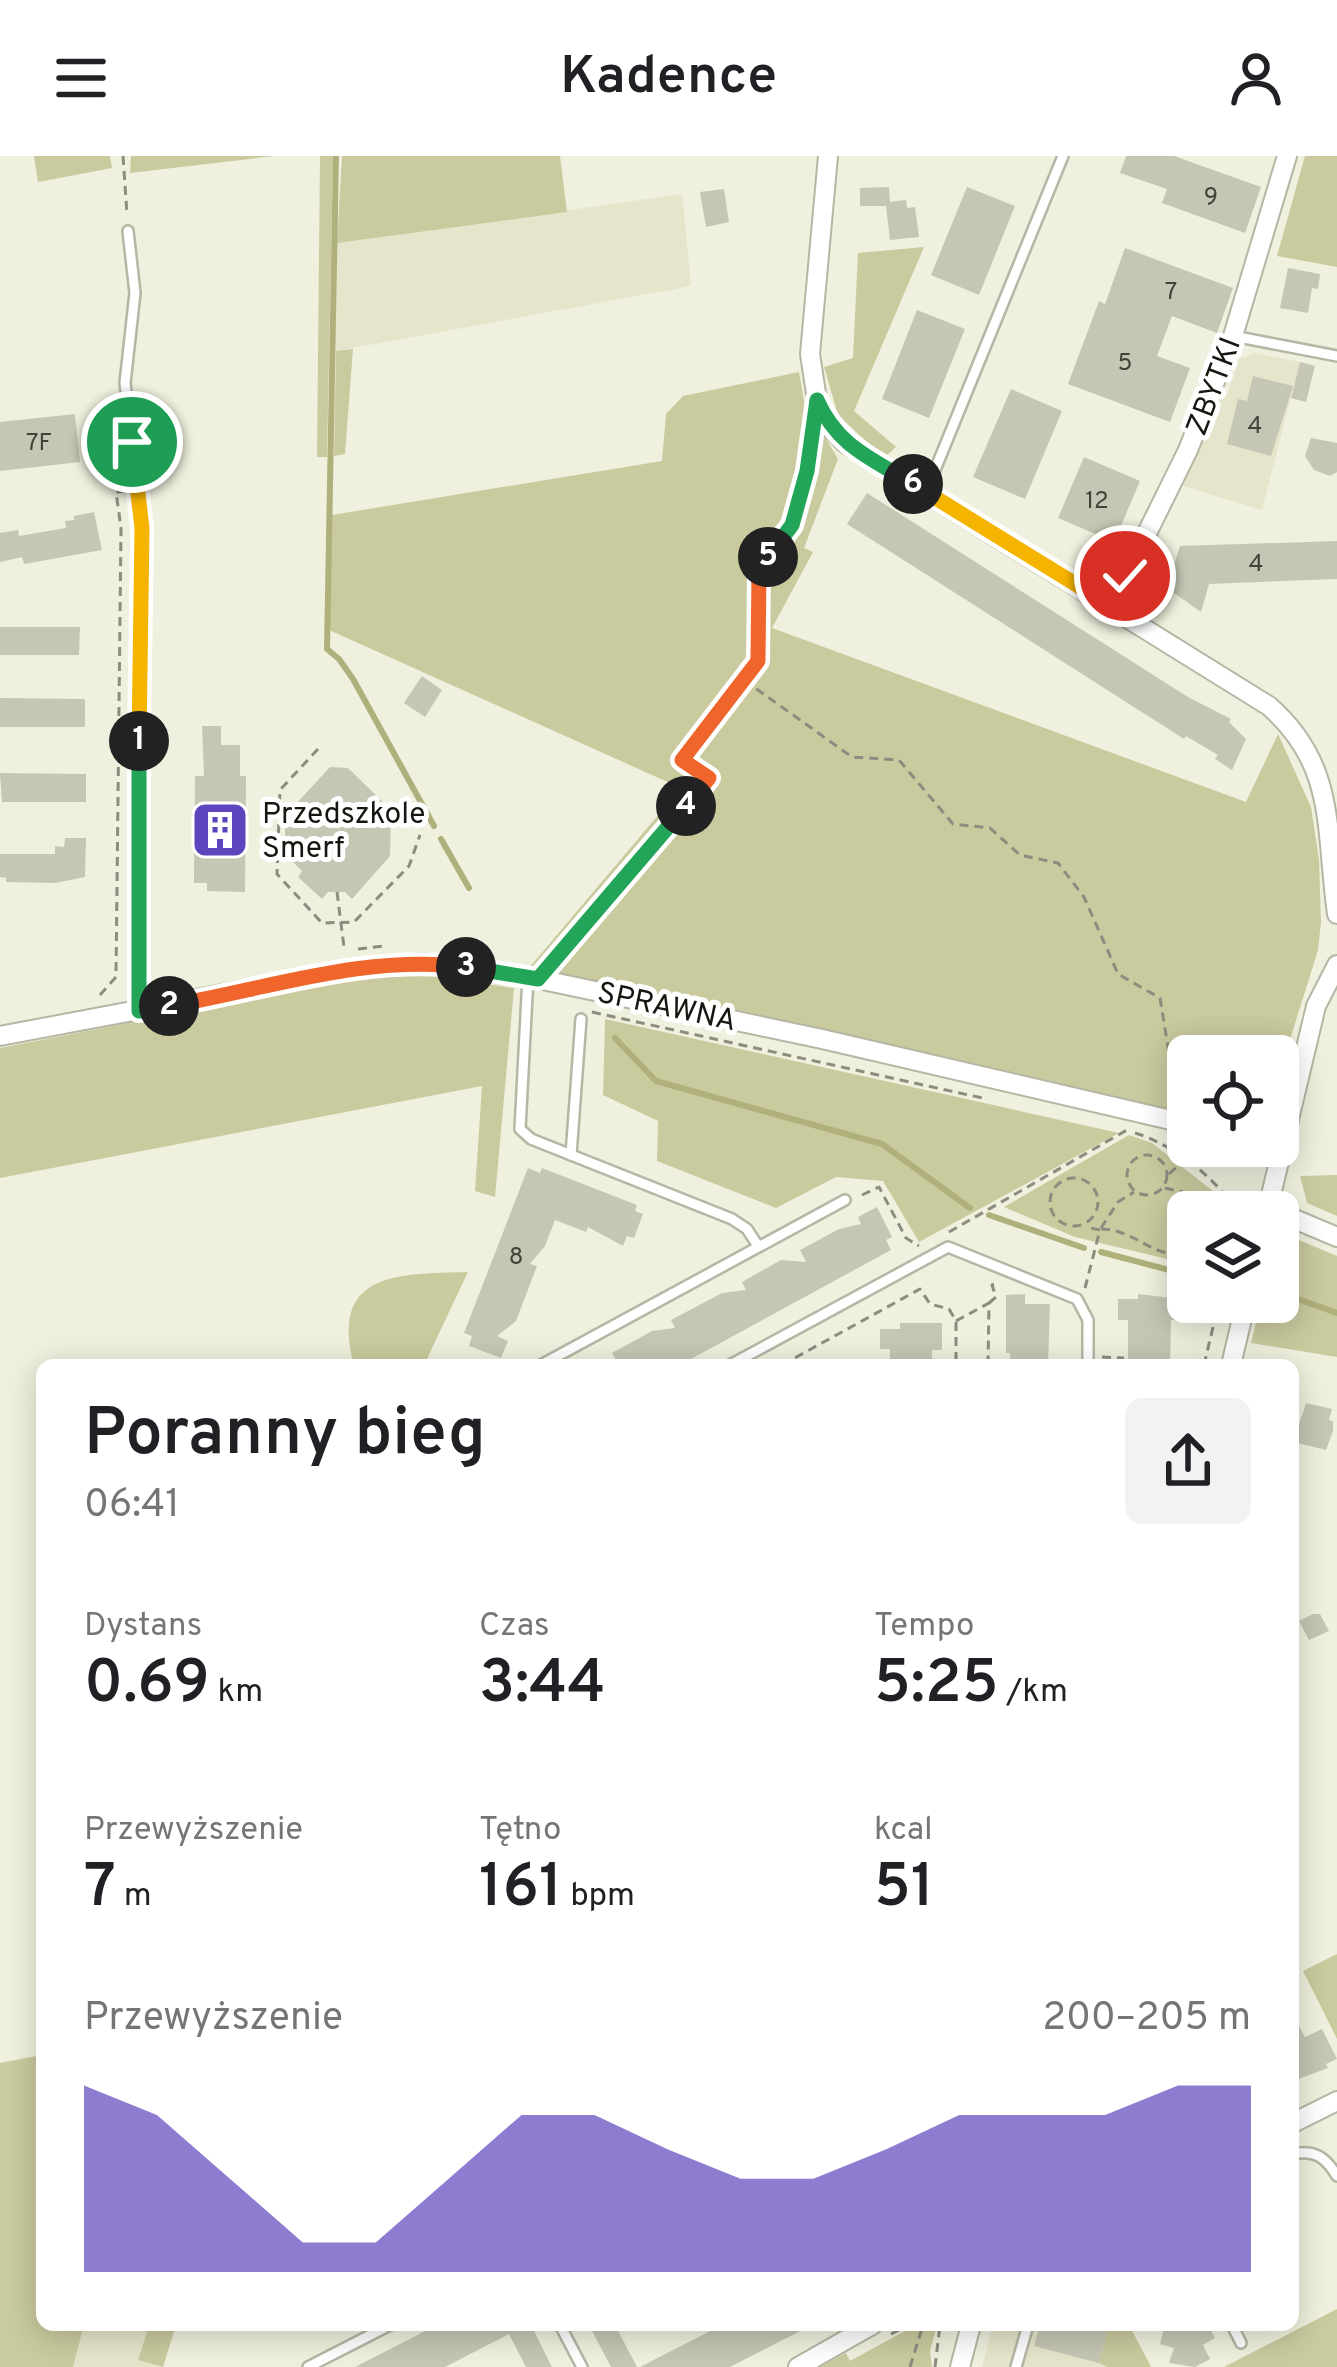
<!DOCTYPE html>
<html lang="pl">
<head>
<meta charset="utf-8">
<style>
	:root { --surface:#fff; --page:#f2f2f2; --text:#202124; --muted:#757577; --accent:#5e45bd }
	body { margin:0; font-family:Overpass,sans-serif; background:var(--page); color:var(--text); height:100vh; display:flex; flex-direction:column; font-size:45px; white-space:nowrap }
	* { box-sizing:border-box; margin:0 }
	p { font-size:39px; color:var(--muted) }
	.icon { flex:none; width:66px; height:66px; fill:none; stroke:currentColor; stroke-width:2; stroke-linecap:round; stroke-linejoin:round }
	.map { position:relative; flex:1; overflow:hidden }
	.drawer { position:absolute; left:36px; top:1203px; width:1263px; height:972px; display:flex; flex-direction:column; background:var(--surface); border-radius:18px; box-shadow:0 6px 30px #0003 }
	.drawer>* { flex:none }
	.fabs { position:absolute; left:1167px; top:879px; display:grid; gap:24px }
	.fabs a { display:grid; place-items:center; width:132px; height:132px; border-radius:18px; background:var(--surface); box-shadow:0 6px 30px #0003; font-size:60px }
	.pin { position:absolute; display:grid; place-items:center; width:102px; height:102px; color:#fff; margin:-51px; border:6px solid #fff; border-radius:50%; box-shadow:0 3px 12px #0007 }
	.km { position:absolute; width:60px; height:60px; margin:-30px; border-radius:50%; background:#222; color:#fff; font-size:33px; line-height:60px; text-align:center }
	.round { display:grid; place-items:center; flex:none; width:126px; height:126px; border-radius:18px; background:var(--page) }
	.headline { display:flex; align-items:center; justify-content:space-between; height:204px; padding:0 48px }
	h1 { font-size:66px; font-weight:600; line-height:90px }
	.figures { display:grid; grid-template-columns:repeat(3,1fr); gap:18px; height:204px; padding:12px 48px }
	.figures div { display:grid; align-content:center }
	.figures b { font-size:60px; font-weight:600 }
	.figures small { font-size:33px; font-weight:400 }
	.figures p { font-size:33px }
	.chart { height:336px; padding:24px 48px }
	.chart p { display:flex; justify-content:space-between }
	.chart svg { width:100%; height:216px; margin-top:12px; fill:var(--accent); opacity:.7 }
	header { display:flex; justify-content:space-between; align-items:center; height:156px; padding:0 48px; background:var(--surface); font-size:54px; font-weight:600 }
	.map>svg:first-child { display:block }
	.built { fill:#e5e5cb }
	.green { fill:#caca9f }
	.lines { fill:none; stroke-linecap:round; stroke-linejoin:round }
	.stream { stroke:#b0b07c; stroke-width:6 }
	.building { fill:#c6c6b4 }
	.service-casing { stroke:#b6b6a4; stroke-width:14 }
	.minor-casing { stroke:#b6b6a4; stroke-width:22 }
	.path { stroke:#8c8c7f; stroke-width:3; stroke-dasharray:9 6; stroke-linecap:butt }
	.service { stroke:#fff; stroke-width:9 }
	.minor { stroke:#fff; stroke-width:18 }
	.split-1-casing { stroke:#fff; stroke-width:24 }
	.split-2-casing { stroke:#fff; stroke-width:24 }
	.split-3-casing { stroke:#fff; stroke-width:24 }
	.split-4-casing { stroke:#fff; stroke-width:24 }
	.split-5-casing { stroke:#fff; stroke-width:24 }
	.split-6-casing { stroke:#fff; stroke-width:24 }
	.split-7-casing { stroke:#fff; stroke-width:24 }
	.split-1 { stroke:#f5b400; stroke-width:15 }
	.split-2 { stroke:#22a559; stroke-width:15 }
	.split-3 { stroke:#f0652b; stroke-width:15 }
	.split-4 { stroke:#22a559; stroke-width:15 }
	.split-5 { stroke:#f0652b; stroke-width:15 }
	.split-6 { stroke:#22a559; stroke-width:15 }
	.split-7 { stroke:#f5b400; stroke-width:15 }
	.labels { text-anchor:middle; stroke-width:10; stroke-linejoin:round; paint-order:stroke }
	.number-label { font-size:24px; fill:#424239 }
	.street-label { font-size:30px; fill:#161610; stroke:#fff }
	.poi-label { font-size:30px; fill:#161610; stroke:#fff; text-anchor:start }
</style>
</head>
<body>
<header><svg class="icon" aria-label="menu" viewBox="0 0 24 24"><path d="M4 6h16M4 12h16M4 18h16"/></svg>Kadence<svg class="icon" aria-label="person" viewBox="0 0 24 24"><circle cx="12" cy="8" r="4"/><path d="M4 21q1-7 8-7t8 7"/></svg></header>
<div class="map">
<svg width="1337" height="2211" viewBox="0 0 1337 2211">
	<rect width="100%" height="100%" fill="#f0f0de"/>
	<g class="built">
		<polygon points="682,38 691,130 336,195 337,87"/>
		<polygon points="1255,197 1300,206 1262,354 1183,330 1221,238 1227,239 1239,203"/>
		<polygon points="84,2169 149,2169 138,2203 162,2211 73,2211"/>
		<polygon points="993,2169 1129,2169 1151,2211 982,2211"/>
	</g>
	<g class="green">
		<polygon points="34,0 110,0 112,12 38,26"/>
		<polygon points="131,0 274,0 130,17"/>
		<polygon points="320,0 333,0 327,301 317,301"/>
		<polygon points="342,0 560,0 567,56 337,87"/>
		<polygon points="1305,0 1337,0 1337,111 1277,100"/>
		<polygon points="924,91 854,255 896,291 884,302 838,259 824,211 853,202 858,97"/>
		<polygon points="353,193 345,298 334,300 336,195"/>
		<polygon points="799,216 804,245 838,303 804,392 813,396 772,472 1246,646 1278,578 1311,651 1319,704 1321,766 1318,794 1278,922 1278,900 1188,900 1188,956 1165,953 529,812 681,632 329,474 332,359 662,305 666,258 683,240"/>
		<polygon points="415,817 514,832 495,1041 475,1035 482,930 0,1022 0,892 343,825"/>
		<polygon points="605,863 1119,977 919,1086 883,1025 836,1021 776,1052 657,1005 658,965 603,939"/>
		<polygon points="1129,979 1152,987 1223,1043 1227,1056 1188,1056 1188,1108 1075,1081 1004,1051"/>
		<polygon points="1337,1019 1337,1060 1307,1047 1300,1020"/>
		<polygon points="1299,1084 1337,1100 1337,1201 1251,1187 1261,1146 1278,1146 1278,1093"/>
		<path d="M468,1116L424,1209H354C329,1115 399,1118 468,1116Z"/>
		<polygon points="1337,1798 1337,1883 1303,1815"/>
		<polygon points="42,1899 42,2169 84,2169 73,2211 0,2211 0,1907"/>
		<polygon points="1337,2153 1337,2211 1224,2211"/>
		<polygon points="149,2169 176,2169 163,2211 138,2204"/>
		<polygon points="916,2169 937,2169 930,2195 932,2211 820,2211 846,2197 850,2205"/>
		<polygon points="1109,2169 1129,2169 1151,2211 1107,2211 1099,2207"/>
	</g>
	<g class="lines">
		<g class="stream">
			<polyline points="336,0 327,493 339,503 353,523 434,670"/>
			<polyline points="441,683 469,732"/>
			<polyline points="615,882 656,925 882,988 970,1052"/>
			<polyline points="989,1059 1084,1092"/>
			<polyline points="1101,1096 1188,1119"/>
			<polyline points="1278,1136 1337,1157"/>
		</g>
	</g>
	<g class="building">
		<polygon points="1126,0 1174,0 1261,31 1245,77 1162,47 1167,33 1120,17"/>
		<polygon points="889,31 890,46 906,44 907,52 915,51 919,81 890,84 886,50 860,50 860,32"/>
		<polygon points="967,31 1015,50 979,139 931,119"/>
		<polygon points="724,33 729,66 706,71 700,36"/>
		<polygon points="1125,92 1233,132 1217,177 1172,160 1157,200 1190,212 1170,266 1068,228 1099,145 1105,148"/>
		<polygon points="1288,112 1320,118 1318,133 1312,132 1308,157 1280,152"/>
		<polygon points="917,154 965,173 929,262 882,243"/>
		<polygon points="1300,206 1315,210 1306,246 1291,242"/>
		<polygon points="1253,220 1293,230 1271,300 1227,288 1238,243 1247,245"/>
		<polygon points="1011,233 1062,255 1025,343 973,321"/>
		<polygon points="75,258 80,306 0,315 0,266"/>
		<polygon points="1311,282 1337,287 1337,316 1330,320 1314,314 1305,300"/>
		<polygon points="1084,301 1140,325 1114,386 1058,362"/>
		<polygon points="867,337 1188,541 1231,563 1229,566 1246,583 1232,614 1215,603 1218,599 1186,580 1184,583 847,368"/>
		<polygon points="94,356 102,394 24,408 22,401 0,406 0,377 18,374 19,380 66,372 65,365 74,364 74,360"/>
		<polygon points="1337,385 1337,423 1209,428 1201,456 1167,432 1180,390"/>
		<polygon points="0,471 80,471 79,499 0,499"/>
		<polygon points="422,520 442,534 425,561 404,547"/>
		<polygon points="0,542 85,543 85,571 0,571"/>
		<polygon points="202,570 221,570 221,589 240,589 240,620 246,620 245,736 207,735 207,727 194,727 195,620 204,620"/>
		<polygon points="330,611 348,612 387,650 391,663 390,700 352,743 345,736 328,736 322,743 298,721 302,715 285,698 285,660"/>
		<polygon points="0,617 86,618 86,646 2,646"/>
		<polygon points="65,682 86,682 85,721 55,727 6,726 6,722 0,721 0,698 55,698 55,690 64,691"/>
		<polygon points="528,1012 540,1017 542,1012 637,1049 635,1055 643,1058 634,1082 627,1080 623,1090 588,1071 586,1076 555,1064 545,1090 530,1108 537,1110 516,1165 497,1180 508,1185 501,1202 469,1190 472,1180 464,1177"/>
		<polygon points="877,1051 892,1081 886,1084 891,1094 680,1209 619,1209 612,1197 652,1175 675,1172 671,1164 722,1137 746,1134 742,1126 781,1104 806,1106 800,1094 839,1073 861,1068 858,1061"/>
		<polygon points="1025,1138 1025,1148 1050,1148 1048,1209 1010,1209 1010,1197 1006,1197 1006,1139"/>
		<polygon points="1138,1138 1180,1143 1180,1164 1171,1164 1170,1209 1128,1209 1128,1164 1118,1164 1118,1143 1138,1143"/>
		<polygon points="900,1167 942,1167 942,1194 932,1194 932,1209 890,1209 890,1193 880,1193 880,1173 900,1173"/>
		<polygon points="1306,1247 1332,1253 1329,1264 1333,1265 1333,1275 1326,1294 1293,1286"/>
		<polygon points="1313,1458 1320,1458 1329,1475 1309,1484 1299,1465"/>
		<polygon points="1293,1859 1305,1881 1322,1873 1337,1903 1326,1908 1328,1912 1293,1925"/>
		<polygon points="437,2169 531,2169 552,2211 526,2211 509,2178 445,2211 355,2211"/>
		<polygon points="589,2169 615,2169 637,2211 611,2211"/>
		<polygon points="722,2169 812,2169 730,2211 640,2211"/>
		<polygon points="1040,2169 1109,2169 1099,2207 1034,2190"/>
		<polygon points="1165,2169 1208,2169 1215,2182 1203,2189 1210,2203 1195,2211 1169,2207 1174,2192 1160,2188"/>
	</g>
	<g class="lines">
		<defs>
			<g id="service">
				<polyline points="128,75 135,137 125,227 142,372 139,855"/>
				<polyline points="1233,180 1337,200"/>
				<polyline points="926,336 1063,0"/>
				<polyline points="528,821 520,973 531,983 732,1063 747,1073 758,1090"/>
				<polyline points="571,999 581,863"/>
				<polyline points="541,1209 845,1044"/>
				<polyline points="730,1209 948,1091 1077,1143 1088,1164 1088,1209"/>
				<path d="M1293,1998C1315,1993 1326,2002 1337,2020"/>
				<polyline points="560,2169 582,2211"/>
				<polyline points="1232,2169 1241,2187"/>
				<polyline points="308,2211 390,2169"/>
				<polyline points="1016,2211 1028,2169"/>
			</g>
			<g id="minor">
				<path d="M828,0L810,198L817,244L829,270L845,287L1269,550C1337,610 1325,673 1337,758"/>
				<polyline points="1111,450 1188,294 1233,180 1287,0"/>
				<polyline points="0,880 345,815 423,807 538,823 822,883 1188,968"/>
				<polyline points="1268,1052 1337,1081"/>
				<polyline points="1267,1056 1316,850 1337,809"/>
				<polyline points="1231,1209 1246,1146"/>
				<polyline points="1293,1967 1337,1945"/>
				<polyline points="798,2211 872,2169"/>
				<polyline points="960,2211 971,2169"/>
			</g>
		</defs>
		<use href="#service" class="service-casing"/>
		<use href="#minor" class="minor-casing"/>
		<g class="path">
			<polyline points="123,0 127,58"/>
			<polyline points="744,524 852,601 899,604 953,668 990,672 1020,699 1058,707 1084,741 1118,818 1160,842 1177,946"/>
			<polyline points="318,593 280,634 277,718 322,767 354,766 409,710 420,679"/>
			<polyline points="337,736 344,791"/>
			<polyline points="448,789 480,794"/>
			<polyline points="358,793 384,790"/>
			<polyline points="551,808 709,623 682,604 758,505 759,413 792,369 807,315 812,281"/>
			<polyline points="100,839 116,821 121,372 116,336 125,335"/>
			<polyline points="592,856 987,943"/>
			<path d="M1135,977C1170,987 1219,1023 1236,1056"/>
			<polyline points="1226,990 1259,999"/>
			<circle cx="1147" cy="1019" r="20"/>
			<polyline points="1169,1018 1180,1008"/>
			<circle cx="1074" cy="1046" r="24"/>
			<polyline points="1165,1032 1187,1037"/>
			<polyline points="862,1039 879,1031 906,1082 919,1090"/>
			<polyline points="1101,1072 1118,1046 1134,1036"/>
			<path d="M1101,1073C1135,1073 1154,1104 1188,1098"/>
			<polyline points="949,1076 1127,974"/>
			<polyline points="1085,1132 1100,1074 1086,1071"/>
			<polyline points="989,1147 996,1141 992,1129 997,1127"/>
			<polyline points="956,1165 989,1147 988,1209"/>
			<polyline points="1102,1201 1124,1202"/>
			<polyline points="782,1209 920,1133 930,1148 949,1153 956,1165 956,1209"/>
			<polyline points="1204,1209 1219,1146"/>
			<polyline points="891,2178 909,2169"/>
			<polyline points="910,2211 923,2169"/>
			<polyline points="935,2211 940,2169"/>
		</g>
		<use href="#service" class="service"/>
		<use href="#minor" class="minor"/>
	</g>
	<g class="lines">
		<defs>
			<polyline id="split-1" points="132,286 142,372 139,585"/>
			<polyline id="split-2" points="139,585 139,855 169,850"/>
			<path id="split-3" d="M169,850C267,833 366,798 466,811"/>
			<polyline id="split-4" points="466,811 538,823 686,650"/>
			<polyline id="split-5" points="686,650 709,622 682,604 758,505 759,413 768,401"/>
			<path id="split-6" d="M768,401L792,369L807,315L817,244C838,291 871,302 913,328"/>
			<polyline id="split-7" points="913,328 1111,450 1125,420"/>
		</defs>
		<use href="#split-1" class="split-1-casing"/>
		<use href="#split-2" class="split-2-casing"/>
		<use href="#split-3" class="split-3-casing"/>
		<use href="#split-4" class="split-4-casing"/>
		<use href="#split-5" class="split-5-casing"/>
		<use href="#split-6" class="split-6-casing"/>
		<use href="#split-7" class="split-7-casing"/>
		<use href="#split-1" class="split-1"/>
		<use href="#split-2" class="split-2"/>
		<use href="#split-3" class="split-3"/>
		<use href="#split-4" class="split-4"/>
		<use href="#split-5" class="split-5"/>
		<use href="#split-6" class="split-6"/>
		<use href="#split-7" class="split-7"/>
	</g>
	<defs>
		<symbol id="building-square" viewBox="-11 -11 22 22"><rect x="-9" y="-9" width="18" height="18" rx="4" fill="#5e45bd" stroke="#fff"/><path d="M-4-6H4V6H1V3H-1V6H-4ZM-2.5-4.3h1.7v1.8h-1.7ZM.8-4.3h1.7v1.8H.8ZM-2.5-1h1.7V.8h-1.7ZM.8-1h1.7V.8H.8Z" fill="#fff"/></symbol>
	</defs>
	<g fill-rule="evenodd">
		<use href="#building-square" x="187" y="641" width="66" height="66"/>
	</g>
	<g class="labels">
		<g class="number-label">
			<text x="1211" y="48">9</text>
			<text x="1171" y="143">7</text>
			<text x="1125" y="214">5</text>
			<text x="1255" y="277">4</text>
			<text x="39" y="294">7F</text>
			<text x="1097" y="352">12</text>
			<text x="1256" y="415">4</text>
			<text x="516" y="1108">8</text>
		</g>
		<g class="street-label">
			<text transform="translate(1213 230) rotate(-69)" y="10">ZBYTKI</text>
			<text transform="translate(667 850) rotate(12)" y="10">SPRAWNA</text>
		</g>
		<g class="poi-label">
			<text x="262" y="667">Przedszkole<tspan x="262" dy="34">Smerf</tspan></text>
		</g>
	</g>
</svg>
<div class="fabs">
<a><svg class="icon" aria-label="locate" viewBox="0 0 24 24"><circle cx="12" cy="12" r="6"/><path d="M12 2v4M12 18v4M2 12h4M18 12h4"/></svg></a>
<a><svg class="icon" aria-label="layers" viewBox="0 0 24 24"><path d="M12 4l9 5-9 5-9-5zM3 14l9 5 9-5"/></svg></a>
</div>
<div class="pin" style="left:132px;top:286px;background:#1e9e55"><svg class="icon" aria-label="arrive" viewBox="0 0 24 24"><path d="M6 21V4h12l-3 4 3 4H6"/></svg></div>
<div class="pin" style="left:1125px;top:420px;background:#d93025"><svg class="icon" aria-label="check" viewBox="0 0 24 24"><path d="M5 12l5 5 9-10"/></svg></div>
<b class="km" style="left:139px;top:585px">1</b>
<b class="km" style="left:169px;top:850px">2</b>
<b class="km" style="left:466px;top:811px">3</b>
<b class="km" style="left:686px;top:650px">4</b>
<b class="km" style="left:768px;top:401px">5</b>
<b class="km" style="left:913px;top:328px">6</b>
<section class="drawer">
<div class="headline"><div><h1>Poranny bieg</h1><p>06:41</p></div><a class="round"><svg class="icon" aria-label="share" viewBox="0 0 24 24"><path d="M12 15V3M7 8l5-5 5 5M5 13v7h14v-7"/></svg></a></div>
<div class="figures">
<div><p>Dystans</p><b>0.69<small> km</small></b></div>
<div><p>Czas</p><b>3:44</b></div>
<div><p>Tempo</p><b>5:25<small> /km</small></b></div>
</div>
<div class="figures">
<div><p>Przewyższenie</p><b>7<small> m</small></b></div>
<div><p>Tętno</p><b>161<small> bpm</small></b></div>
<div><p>kcal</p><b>51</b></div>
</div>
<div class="chart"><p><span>Przewyższenie</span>200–205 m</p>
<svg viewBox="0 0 160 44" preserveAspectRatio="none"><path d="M0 44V6L10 12L20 25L30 38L40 38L50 25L60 12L70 12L80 19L90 25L100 25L110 19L120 12L130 12L140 12L150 6L160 6V44z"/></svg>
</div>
</section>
</div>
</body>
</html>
